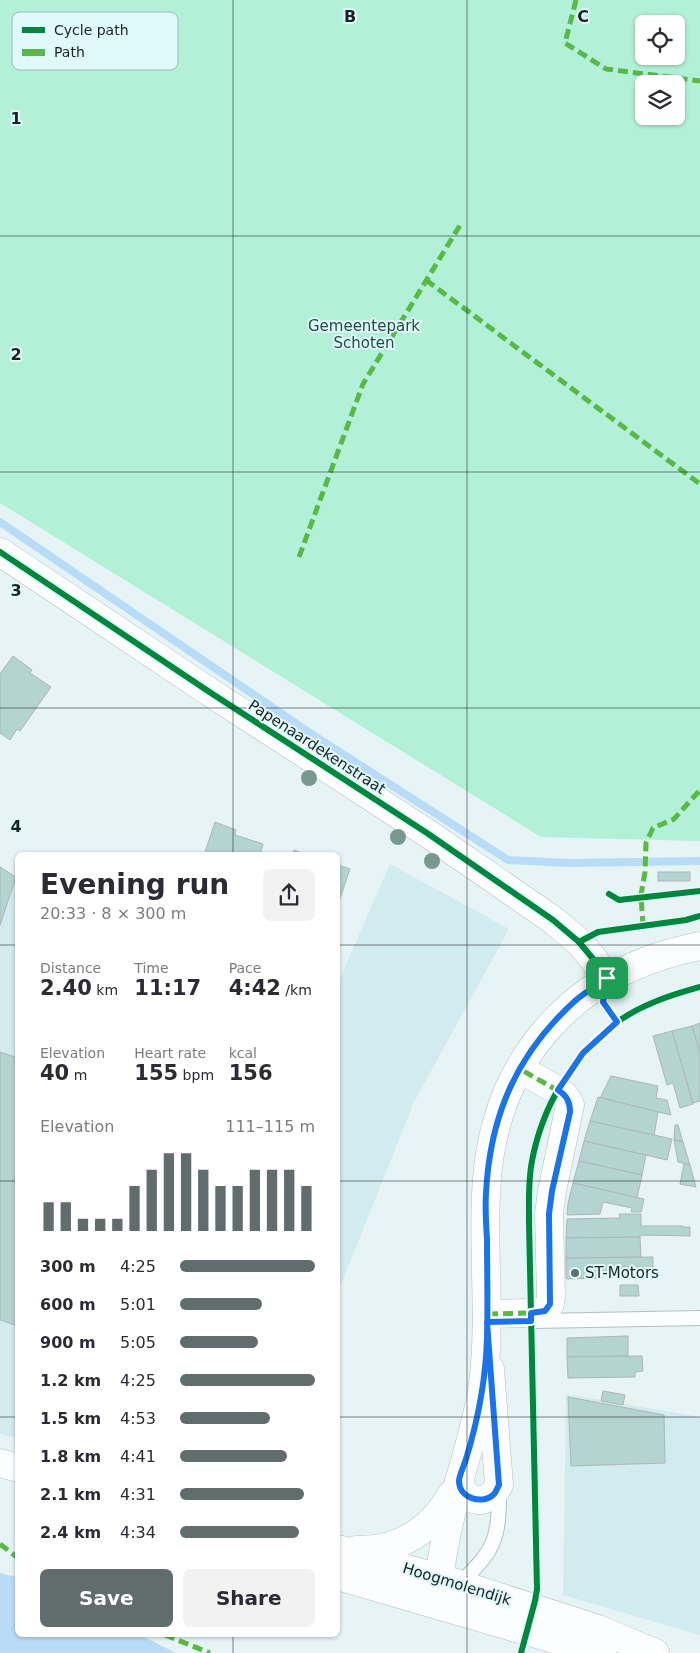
<!DOCTYPE html>
<html lang="en">
<head>
<meta charset="utf-8">
<style>
	:root { --surface:#fff; --page:#f2f2f3; --text:#2b2b33; --muted:#7c7c81; --accent:#616c6d }
	body { margin:0; font-family:"DejaVu Sans",sans-serif; background:var(--page); color:var(--text); height:100vh; display:flex; flex-direction:column; font-size:19px; white-space:nowrap }
	* { box-sizing:border-box; margin:0 }
	p { font-size:16px; color:var(--muted) }
	.icon { flex:none; width:28px; height:28px; fill:none; stroke:currentColor; stroke-width:2; stroke-linecap:round; stroke-linejoin:round }
	.map { position:relative; flex:1; overflow:hidden }
	.panel { position:absolute; left:15px; top:852px; width:325px; height:785px; display:flex; flex-direction:column; background:var(--surface); border-radius:8px; box-shadow:0 1px 4px #0004 }
	.panel>* { flex:none }
	.tools { position:absolute; left:635px; top:15px; display:grid; gap:10px }
	.tools a { display:grid; place-items:center; width:50px; height:50px; border-radius:8px; background:var(--surface); box-shadow:0 1px 4px #0004; font-size:25px }
	.pin { position:absolute; display:grid; place-items:center; width:42px; height:42px; color:#fff; margin:-21px; border-radius:10px; box-shadow:0 2px 8px #0006 }
	.round { display:grid; place-items:center; flex:none; width:52px; height:52px; border-radius:8px; background:var(--page) }
	.summary { display:flex; align-items:center; justify-content:space-between; height:85px; padding:0 25px }
	h1 { font-size:28px; font-weight:700; line-height:38px }
	.stats { display:grid; grid-template-columns:repeat(3,1fr); gap:8px; height:85px; padding:5px 25px }
	.stats div { display:grid; align-content:center }
	.stats b { font-size:21px; font-weight:700 }
	.stats small { font-size:14px; font-weight:400 }
	.stats p { font-size:14px }
	.chart { height:140px; padding:10px 25px }
	.chart p { display:flex; justify-content:space-between }
	.chart svg { width:100%; height:90px; margin-top:5px; stroke:var(--accent); stroke-width:6 }
	.cta { display:flex; gap:10px; margin-top:auto; padding:10px 25px }
	.cta a { flex:1; height:58px; border-radius:8px; background:var(--accent); color:#fff; font-size:20px; font-weight:700; line-height:58px; text-align:center }
	.cta a+a { background:var(--page); color:var(--text) }
	ul { padding:0 25px; list-style:none; font-size:16px }
	li { display:grid; grid-template-columns:80px 60px 1fr; align-items:center; height:38px }
	li i { height:12px; border-radius:6px; background:var(--accent) }
	.map>svg:first-child { display:block }
	.built { fill:#d2ebee }
	.green { fill:#b3f0d8; fill-rule:evenodd }
	.water { fill:#b8dcf8 }
	.lines { fill:none; stroke-linecap:round; stroke-linejoin:round }
	.stream { stroke:#b8dcf8; stroke-width:8 }
	.building { fill:#b3d4d1; stroke:#acb7b6 }
	.lane-casing { stroke:#b4bfc0; stroke-width:16 }
	.street-casing { stroke:#b4bfc0; stroke-width:29 }
	.secondary-casing { stroke:#b4bfc0; stroke-width:29 }
	.lane { stroke:#fbfdfe; stroke-width:14 }
	.street { stroke:#fbfdfe; stroke-width:28 }
	.secondary { stroke:#fbfdfe; stroke-width:28 }
	.quiet { stroke:#58b947; stroke-width:5; stroke-dasharray:10 5; stroke-linecap:butt }
	.cycleway-casing { stroke:#e0f9fb; stroke-width:9 }
	.cycleway { stroke:#00873e; stroke-width:6 }
	.tree { fill:#79988e }
	.route-casing { stroke:#fff; stroke-width:10 }
	.route { stroke:#1a73e8; stroke-width:6 }
	.grid { fill:none; stroke:#1a2324; stroke-width:1; stroke-opacity:0.55 }
	.poi-dot { fill:#616c6d; stroke:#e0f9fb; stroke-width:2 }
	.labels { text-anchor:middle; stroke-width:4; stroke-linejoin:round; paint-order:stroke }
	.park-label { font-size:15px; fill:#204d39; stroke:#e0f9fb }
	.street-label { font-size:15px; fill:#1a2324; stroke:#e0f9fb }
	.poi-label { font-size:15px; fill:#1a2324; stroke:#e0f9fb; text-anchor:start }
	.key { fill:#e0f9fb; stroke:#a5b9ba; stroke-width:1 }
	.key-label { font-size:14px; fill:#1a2324 }
	.grid-label { font-size:16px; text-anchor:middle; font-weight:bold; fill:#1a2324; stroke:#e0f9fb; stroke-width:4; stroke-linejoin:round; paint-order:stroke }
</style>
</head>
<body>
<div class="map">
<svg width="700" height="1653" viewBox="0 0 700 1653">
	<rect width="100%" height="100%" fill="#e6f4f5"/>
	<g class="built">
		<polygon points="390,864 509,929 414,1102 338,1292 338,983"/>
		<polygon points="0,873 18,885 17,1438 0,1434"/>
		<polygon points="566,1394 700,1417 700,1635 563,1595"/>
	</g>
	<path class="green" d="M0,0H700V841L541,837L0,503ZM644,24H676V56H644ZM644,84H676V116H644Z"/>
	<polygon class="water" points="0,1573 17,1577 18,1635 140,1635 176,1653 0,1653"/>
	<g class="lines">
		<polyline class="stream" points="0,522 310,733 508,860 569,863 700,861"/>
	</g>
	<g class="building">
		<polygon points="13,656 32,670 30,673 51,687 20,731 17,729 10,740 0,733 0,674"/>
		<polygon points="215,822 236,830 235,835 263,844 260,855 204,855"/>
		<polygon points="294,850 308,855 292,855"/>
		<polygon points="338,865 350,869 338,904"/>
		<polygon points="0,867 16,877 0,925"/>
		<rect x="658" y="872" width="32" height="9"/>
		<polygon points="700,1023 700,1053 692,1026"/>
		<polygon points="692,1026 700,1053 700,1101 693,1103 672,1031"/>
		<polygon points="672,1031 693,1104 680,1108 673,1083 667,1085 653,1036"/>
		<polygon points="0,1052 18,1058 18,1326 0,1320"/>
		<polygon points="611,1076 658,1086 656,1098 667,1100 671,1115 600,1098"/>
		<polygon points="598,1097 658,1112 654,1136 590,1121"/>
		<polygon points="590,1121 672,1139 667,1160 584,1141"/>
		<polygon points="675,1125 678,1125 683,1142 674,1140"/>
		<polygon points="674,1140 683,1142 690,1165 678,1162"/>
		<polygon points="584,1141 646,1155 642,1175 579,1161"/>
		<polygon points="579,1161 642,1175 637,1198 573,1183"/>
		<polygon points="684,1164 690,1165 696,1187 680,1184"/>
		<polygon points="573,1183 644,1199 641,1212 631,1212 632,1208 603,1202 600,1214 567,1215 568,1203"/>
		<polygon points="619,1214 641,1214 641,1226 683,1226 683,1227 690,1227 690,1236 641,1235 640,1237 566,1238 567,1219 620,1218"/>
		<polygon points="640,1237 641,1257 566,1258 566,1238"/>
		<polygon points="653,1257 653,1270 640,1270 639,1267 619,1267 619,1271 602,1271 602,1278 566,1279 566,1258"/>
		<polygon points="620,1285 638,1285 639,1296 620,1296"/>
		<polygon points="628,1336 628,1356 567,1357 567,1338"/>
		<polygon points="642,1356 643,1371 635,1372 635,1377 568,1378 567,1357"/>
		<polygon points="603,1391 625,1395 623,1405 601,1401"/>
		<polygon points="568,1397 664,1415 665,1463 571,1466"/>
	</g>
	<g class="lines">
		<defs>
			<g id="lane">
				<polyline points="536,1321 700,1318"/>
				<path d="M458,1585C496,1549 499,1540 499,1488"/>
			</g>
			<g id="street">
				<polyline points="0,552 211,693 427,833 553,920 579,942 594,960 607,979"/>
				<polyline points="488,1314 531,1313 545,1311 550,1304 551,1296 549,1214 552,1191 570,1105 567,1099 562,1093 520,1069"/>
				<path d="M459,1481C464,1504 488,1507 499,1485L490,1369"/>
			</g>
			<g id="secondary">
				<polyline points="0,1463 18,1468"/>
				<polyline points="338,1549 459,1584 598,1629 655,1653"/>
				<path d="M356,1550C399,1551 430,1532 451,1495"/>
				<polyline points="338,1576 602,1653"/>
				<path d="M437,1604C439,1563 448,1523 459,1482C468,1450 478,1418 483,1384C491,1321 483,1258 486,1194C491,1062 571,971 700,946"/>
			</g>
		</defs>
		<use href="#lane" class="lane-casing"/>
		<use href="#street" class="street-casing"/>
		<use href="#secondary" class="secondary-casing"/>
		<use href="#lane" class="lane"/>
		<use href="#street" class="street"/>
		<use href="#secondary" class="secondary"/>
		<g class="quiet">
			<polyline points="576,0 565,43 606,69 700,81"/>
			<polyline points="426,280 700,484"/>
			<polyline points="299,557 363,384 462,222"/>
			<polyline points="643,926 641,895 645,872 646,843 653,828 674,819 700,790"/>
			<polyline points="488,1314 531,1313 545,1311 550,1304 551,1296 549,1214 552,1191 570,1105 567,1099 562,1093 520,1069"/>
			<polyline points="0,1544 18,1558"/>
			<polyline points="165,1635 210,1653"/>
		</g>
		<defs>
			<g id="cycleway">
				<polyline points="0,552 211,693 427,833 553,920 579,942 594,960 607,979"/>
				<polyline points="609,894 619,900 700,891"/>
				<polyline points="579,942 598,932 686,920 700,916"/>
				<path d="M521,1653L535,1601L537,1589L529,1222C529,1201 528,1181 532,1161C542,1107 572,1056 616,1023C640,1005 671,995 700,987"/>
			</g>
		</defs>
		<use href="#cycleway" class="cycleway-casing"/>
		<use href="#cycleway" class="cycleway"/>
	</g>
	<g class="tree">
		<circle cx="309" cy="778" r="8"/>
		<circle cx="398" cy="837" r="8"/>
		<circle cx="432" cy="861" r="8"/>
	</g>
	<g class="lines">
		<defs>
			<path id="route" d="M607,978C596,986 585,992 576,1000C517,1053 490,1115 486,1193C485,1208 486,1224 487,1239C487,1271 488,1304 487,1337C486,1378 478,1420 466,1459C464,1466 459,1475 459,1481C459,1498 482,1505 493,1495C496,1493 497,1488 499,1485L487,1322L531,1321V1313L545,1311L550,1304L549,1214L552,1191L570,1112C570,1102 567,1096 558,1090L583,1053L617,1022L603,1002L607,978"/>
		</defs>
		<use href="#route" class="route-casing"/>
		<use href="#route" class="route"/>
	</g>
	<path class="grid" d="M233,0V855M467,0V1653M0,236H700M0,472H700M0,708H700M0,945H18M338,945H700M0,1181H18M338,1181H700M0,1417H18M338,1417H700M233,1635V1653"/>
	<circle class="poi-dot" cx="575" cy="1273" r="5"/>
	<g class="labels">
		<g class="park-label">
			<text x="364" y="331">Gemeentepark<tspan x="364" dy="17">Schoten</tspan></text>
		</g>
		<g class="street-label">
			<text transform="translate(317 747) rotate(33)" y="5">Papenaardekenstraat</text>
			<text transform="translate(457 1584) rotate(17)" y="5">Hoogmolendijk</text>
		</g>
		<g class="poi-label">
			<text x="585" y="1278">ST-Motors</text>
		</g>
	</g>
	<rect x="12" y="12" width="166" height="58" rx="8" class="key"/>
	<rect x="22" y="27" width="23" height="6" fill="#00873e"/>
	<rect x="22" y="49" width="23" height="7" fill="#58b947"/>
	<g class="key-label">
		<text x="54" y="35">Cycle path</text>
		<text x="54" y="57">Path</text>
	</g>
	<g class="grid-label">
		<text x="350" y="22">B</text>
		<text x="583" y="22">C</text>
		<text x="16" y="124">1</text>
		<text x="16" y="360">2</text>
		<text x="16" y="596">3</text>
		<text x="16" y="832">4</text>
	</g>
</svg>
<div class="tools">
<a><svg class="icon" aria-label="locate" viewBox="0 0 24 24"><circle cx="12" cy="12" r="6"/><path d="M12 2v4M12 18v4M2 12h4M18 12h4"/></svg></a>
<a><svg class="icon" aria-label="layers" viewBox="0 0 24 24"><path d="M12 4l9 5-9 5-9-5zM3 14l9 5 9-5"/></svg></a>
</div>
<div class="pin" style="left:607px;top:978px;background:#1e9e55"><svg class="icon" aria-label="arrive" viewBox="0 0 24 24"><path d="M6 21V4h12l-3 4 3 4H6"/></svg></div>
<section class="panel">
<div class="summary"><div><h1>Evening run</h1><p>20:33 · 8 × 300 m</p></div><a class="round"><svg class="icon" aria-label="share" viewBox="0 0 24 24"><path d="M12 15V3M7 8l5-5 5 5M5 13v7h14v-7"/></svg></a></div>
<div class="stats">
<div><p>Distance</p><b>2.40<small> km</small></b></div>
<div><p>Time</p><b>11:17</b></div>
<div><p>Pace</p><b>4:42<small> /km</small></b></div>
</div>
<div class="stats">
<div><p>Elevation</p><b>40<small> m</small></b></div>
<div><p>Heart rate</p><b>155<small> bpm</small></b></div>
<div><p>kcal</p><b>156</b></div>
</div>
<div class="chart"><p><span>Elevation</span>111–115 m</p>
<svg viewBox="0 0 160 44" preserveAspectRatio="none"><path d="M5 44V30M15 44V30M25 44V38M35 44V38M45 44V38M55 44V22M65 44V14M75 44V6M85 44V6M95 44V14M105 44V22M115 44V22M125 44V14M135 44V14M145 44V14M155 44V22"/></svg>
</div>
<ul>
<li><b>300 m</b>4:25<i style="width:100%"></i></li>
<li><b>600 m</b>5:01<i style="width:61%"></i></li>
<li><b>900 m</b>5:05<i style="width:58%"></i></li>
<li><b>1.2 km</b>4:25<i style="width:100%"></i></li>
<li><b>1.5 km</b>4:53<i style="width:67%"></i></li>
<li><b>1.8 km</b>4:41<i style="width:79%"></i></li>
<li><b>2.1 km</b>4:31<i style="width:92%"></i></li>
<li><b>2.4 km</b>4:34<i style="width:88%"></i></li>
</ul>
<div class="cta"><a>Save</a><a>Share</a></div>
</section>
</div>
</body>
</html>
